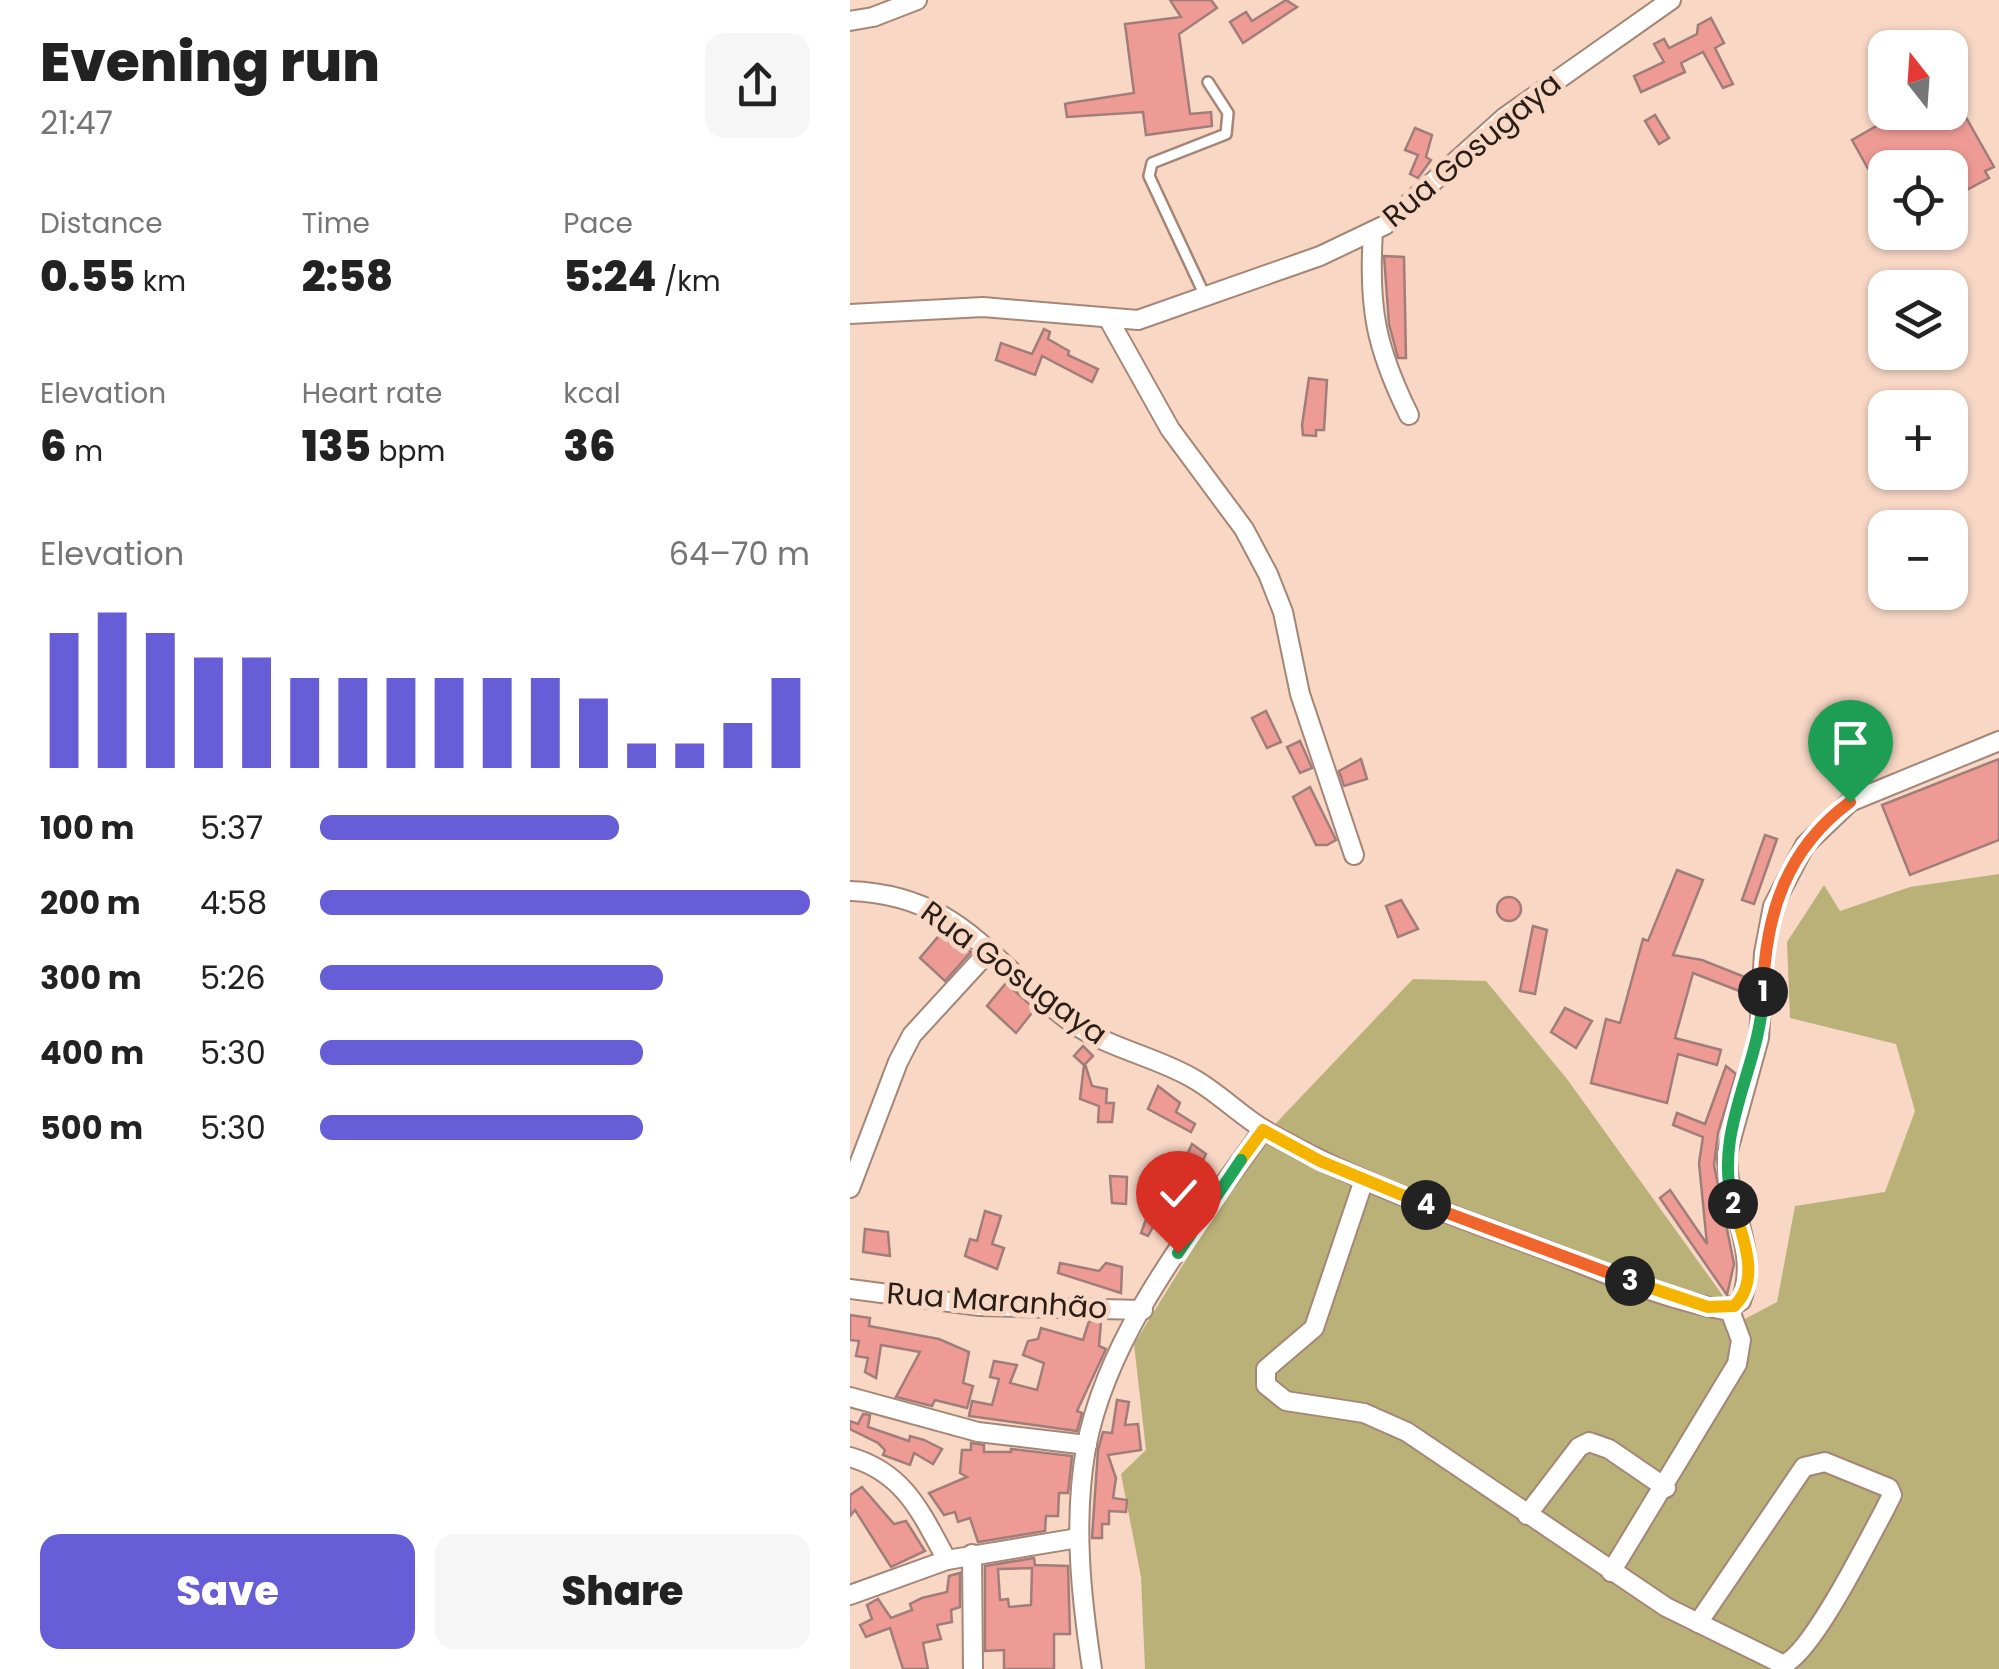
<!DOCTYPE html>
<html lang="en">
<head>
<meta charset="utf-8">
<style>
	:root { --surface:#fff; --page:#f6f6f6; --text:#222; --muted:#767676; --accent:#675dd6 }
	body { margin:0; font-family:Poppins,sans-serif; background:var(--page); color:var(--text); height:100vh; display:flex; flex-direction:column; font-size:38px; white-space:nowrap }
	* { box-sizing:border-box; margin:0 }
	p { font-size:32px; color:var(--muted) }
	.icon { flex:none; width:55px; height:55px; fill:none; stroke:currentColor; stroke-width:2; stroke-linecap:round; stroke-linejoin:round }
	.map { position:relative; flex:1; overflow:hidden }
	.details { display:flex; flex-direction:column; background:var(--surface); width:850px }
	.details>* { flex:none }
	.needle { width:65px; rotate:343deg }
	.buttons { position:absolute; left:1018px; top:30px; display:grid; gap:20px }
	.buttons a { display:grid; place-items:center; width:100px; height:100px; border-radius:20px; background:var(--surface); box-shadow:0 2px 8px #0004; font-size:50px }
	.pin { position:absolute; display:grid; place-items:center; width:85px; height:85px; color:#fff; margin:-102px -42px; border-radius:50% 50% 50% 0; rotate:-45deg; box-shadow:0 0 10px #0007 }
	.pin .icon { rotate:45deg }
	.km { position:absolute; width:50px; height:50px; margin:-25px; border-radius:50%; background:#222; color:#fff; font-size:28px; line-height:50px; text-align:center }
	.round { display:grid; place-items:center; flex:none; width:105px; height:105px; border-radius:20px; background:var(--page) }
	.summary { display:flex; align-items:center; justify-content:space-between; height:170px; padding:0 40px }
	h1 { font-size:55px; font-weight:800; line-height:75px }
	.figures { display:grid; grid-template-columns:repeat(3,1fr); gap:15px; height:170px; padding:10px 40px }
	.figures div { display:grid; align-content:center }
	.figures b { font-size:42px; font-weight:800 }
	.figures small { font-size:28px; font-weight:400 }
	.figures p { font-size:28px }
	.chart { height:280px; padding:20px 40px }
	.chart p { display:flex; justify-content:space-between }
	.chart svg { width:100%; height:180px; margin-top:10px; stroke:var(--accent); stroke-width:6 }
	.action { display:flex; gap:20px; margin-top:auto; padding:20px 40px }
	.action a { flex:1; height:115px; border-radius:20px; background:var(--accent); color:#fff; font-size:40px; font-weight:800; line-height:115px; text-align:center }
	.action a+a { background:var(--page); color:var(--text) }
	ul { padding:0 40px; list-style:none; font-size:32px }
	li { display:grid; grid-template-columns:160px 120px 1fr; align-items:center; height:75px }
	li i { height:25px; border-radius:12px; background:var(--accent) }
	main { display:flex; flex:1; min-height:0 }
	.map>svg:first-child { display:block }
	.green { fill:#bab179 }
	.building { fill:#ef9b95; stroke:#a17d7a; stroke-width:2.5; fill-rule:evenodd }
	.lines { fill:none; stroke-linecap:round; stroke-linejoin:round }
	.service-casing { stroke:#a58676; stroke-width:14 }
	.minor-casing { stroke:#a58676; stroke-width:22 }
	.service { stroke:#fff; stroke-width:9 }
	.minor { stroke:#fff; stroke-width:18 }
	.split-1-casing { stroke:#fff; stroke-width:20 }
	.split-2-casing { stroke:#fff; stroke-width:20 }
	.split-3-casing { stroke:#fff; stroke-width:20 }
	.split-4-casing { stroke:#fff; stroke-width:20 }
	.split-5-casing { stroke:#fff; stroke-width:20 }
	.split-6-casing { stroke:#fff; stroke-width:20 }
	.split-1 { stroke:#f0652b; stroke-width:12 }
	.split-2 { stroke:#22a559; stroke-width:12 }
	.split-3 { stroke:#f5b400; stroke-width:12 }
	.split-4 { stroke:#f0652b; stroke-width:12 }
	.split-5 { stroke:#f5b400; stroke-width:12 }
	.split-6 { stroke:#22a559; stroke-width:12 }
	.labels { text-anchor:middle; stroke-width:10; stroke-linejoin:round; paint-order:stroke }
	.street-label { font-size:30px; fill:#291d16; stroke:#f8d7c5 }
</style>
</head>
<body>
<main>
<section class="details">
<div class="summary"><div><h1>Evening run</h1><p>21:47</p></div><a class="round"><svg class="icon" aria-label="share" viewBox="0 0 24 24"><path d="M12 15V3M7 8l5-5 5 5M5 13v7h14v-7"/></svg></a></div>
<div class="figures">
<div><p>Distance</p><b>0.55<small> km</small></b></div>
<div><p>Time</p><b>2:58</b></div>
<div><p>Pace</p><b>5:24<small> /km</small></b></div>
</div>
<div class="figures">
<div><p>Elevation</p><b>6<small> m</small></b></div>
<div><p>Heart rate</p><b>135<small> bpm</small></b></div>
<div><p>kcal</p><b>36</b></div>
</div>
<div class="chart"><p><span>Elevation</span>64–70 m</p>
<svg viewBox="0 0 160 44" preserveAspectRatio="none"><path d="M5 44V11M15 44V6M25 44V11M35 44V17M45 44V17M55 44V22M65 44V22M75 44V22M85 44V22M95 44V22M105 44V22M115 44V27M125 44V38M135 44V38M145 44V33M155 44V22"/></svg>
</div>
<ul>
<li><b>100 m</b>5:37<i style="width:61%"></i></li>
<li><b>200 m</b>4:58<i style="width:100%"></i></li>
<li><b>300 m</b>5:26<i style="width:70%"></i></li>
<li><b>400 m</b>5:30<i style="width:66%"></i></li>
<li><b>500 m</b>5:30<i style="width:66%"></i></li>
</ul>
<div class="action"><a>Save</a><a>Share</a></div>
</section>
<div class="map">
<svg width="1149" height="1669" viewBox="0 0 1149 1669">
	<rect width="100%" height="100%" fill="#f8d7c5"/>
	<polygon class="green" points="1149,874 1149,1669 295,1669 291,1577 271,1474 296,1450 284,1344 410,1140 563,979 636,981 717,1079 891,1321 927,1302 945,1206 1035,1192 1065,1111 1046,1044 940,1018 937,942 974,885 990,911 1060,887"/>
	<g class="building">
		<polygon points="320,0 361,0 367,8 329,34 340,114 361,112 362,126 296,135 293,112 217,117 215,104 219,103 284,93 275,24 331,17"/>
		<polygon points="436,0 447,7 393,43 380,22 396,12 402,21"/>
		<polygon points="861,18 874,43 865,48 883,84 873,88 853,52 831,63 835,72 791,92 784,76 814,62 804,44 814,39 819,48 847,34 848,25"/>
		<polygon points="1100,89 1144,167 1135,171 1139,178 1100,199 1100,168 1035,168 1035,199 1002,140 1051,112 1100,112"/>
		<polygon points="805,115 819,138 809,144 795,121"/>
		<polygon points="565,128 582,135 576,157 581,160 568,178 560,174 568,155 555,150"/>
		<polygon points="534,256 554,257 556,358 548,358 539,324"/>
		<polygon points="194,329 200,332 198,339 219,351 218,355 248,369 242,382 192,356 185,375 146,360 151,343 182,354"/>
		<polygon points="459,378 477,380 474,430 466,430 466,436 453,435 452,425"/>
		<polygon points="416,711 431,742 417,748 402,718"/>
		<polygon points="450,741 462,768 450,773 437,747"/>
		<polygon points="511,759 517,779 494,786 489,771"/>
		<polygon points="1149,759 1149,840 1060,875 1032,805"/>
		<polygon points="460,787 486,840 477,845 466,845 443,797"/>
		<polygon points="915,835 927,839 904,904 892,900"/>
		<polygon points="827,870 853,880 823,955 852,960 900,979 897,994 843,973 825,1038 871,1050 867,1065 828,1054 817,1103 741,1083 756,1019 770,1023 793,939 798,941"/>
		<circle cx="659" cy="909" r="12"/>
		<polygon points="551,900 568,929 548,937 536,906"/>
		<polygon points="683,926 697,930 685,994 670,991"/>
		<polygon points="93,931 121,952 95,981 70,958"/>
		<polygon points="156,983 185,1009 166,1033 137,1006"/>
		<polygon points="715,1008 742,1021 726,1048 701,1032"/>
		<polygon points="233,1046 243,1056 235,1064 242,1086 257,1089 256,1103 264,1103 262,1122 248,1122 249,1106 230,1099 234,1065 224,1056"/>
		<polygon points="876,1066 886,1074 868,1133 864,1165 884,1264 877,1295 810,1198 820,1190 857,1244 849,1163 853,1137 823,1125 827,1113 855,1124"/>
		<polygon points="308,1086 330,1103 326,1112 345,1124 341,1132 298,1109"/>
		<polygon points="342,1144 356,1154 344,1180 329,1173"/>
		<polygon points="260,1176 277,1177 276,1204 262,1203"/>
		<polygon points="317,1193 339,1212 332,1221 311,1212 298,1236 291,1233 304,1197 314,1201"/>
		<polygon points="135,1211 151,1216 142,1244 154,1248 147,1269 115,1256 120,1239 127,1241"/>
		<polygon points="15,1229 38,1232 40,1256 13,1252"/>
		<polygon points="210,1263 249,1271 256,1263 272,1267 271,1293 208,1273"/>
		<polygon points="0,1315 20,1318 19,1326 89,1339 119,1352 113,1383 123,1386 117,1408 85,1400 82,1406 46,1397 70,1352 31,1345 26,1378 15,1372 18,1358 6,1356 9,1341 0,1340"/>
		<polygon points="239,1321 251,1322 249,1346 256,1349 227,1411 232,1413 227,1431 119,1416 122,1401 142,1405 149,1379 140,1377 144,1361 167,1365 160,1383 187,1390 194,1363 173,1355 178,1341 188,1339 191,1328 233,1340"/>
		<polygon points="267,1400 279,1402 275,1425 288,1424 291,1450 258,1455 266,1478 263,1498 277,1500 276,1512 259,1511 259,1524 252,1524 252,1538 242,1538 248,1450 253,1432 262,1433"/>
		<polygon points="13,1414 20,1415 18,1427 59,1441 60,1436 74,1440 92,1449 83,1464 64,1453 60,1465 33,1455 35,1450 28,1443 0,1429 0,1421 8,1424"/>
		<polygon points="121,1443 134,1445 134,1452 161,1452 161,1449 222,1456 218,1493 209,1493 208,1516 196,1516 195,1531 128,1542 120,1518 108,1522 105,1512 94,1515 79,1493 117,1477 110,1473 112,1450 121,1450"/>
		<polygon points="12,1487 44,1524 56,1521 75,1551 41,1567 5,1510 0,1516 0,1495"/>
		<path d="M184,1558L185,1565L218,1566L220,1634H204V1669H154V1650L135,1651V1566ZM182,1568L181,1605L159,1607L158,1599L150,1600L148,1569Z"/>
		<polygon points="110,1573 110,1607 101,1610 102,1622 87,1625 91,1639 73,1643 78,1669 53,1669 40,1628 16,1637 10,1625 22,1619 17,1605 28,1599 41,1618 62,1610 60,1604 72,1598 97,1592 99,1576"/>
	</g>
	<g class="lines">
		<defs>
			<polyline id="service" points="355,296 299,176 302,163 376,134 378,113 358,82"/>
			<g id="minor">
				<polyline points="0,21 23,17 67,0"/>
				<path d="M523,232C518,308 526,348 559,415"/>
				<polyline points="0,314 133,307 288,320 470,256 535,225 655,117 821,0"/>
				<polyline points="259,320 320,429 394,529 418,574 433,612 450,694 504,855"/>
				<path d="M0,891C111,895 141,964 221,1022C259,1049 305,1056 344,1079C370,1094 392,1117 418,1132C505,1182 602,1215 696,1250C753,1272 814,1300 875,1310L891,1301C910,1251 876,1205 877,1154L909,1038L914,953L923,906L955,845L1000,802L1149,741"/>
				<path d="M514,1180L464,1328L416,1369V1385L436,1401L514,1413L557,1432L816,1607L930,1663L934,1664C962,1653 1017,1542 1034,1511L1042,1495L1039,1488L975,1462L954,1467L848,1623"/>
				<polyline points="0,1188 48,1062 62,1035 140,950"/>
				<polyline points="0,1289 130,1306 293,1310"/>
				<polyline points="0,1397 128,1432 237,1445"/>
				<path d="M0,1457C55,1473 71,1513 97,1560"/>
				<polyline points="677,1515 729,1447 739,1442 759,1449 816,1488"/>
				<polyline points="122,1554 123,1669"/>
				<polyline points="761,1572 887,1364 891,1340 879,1308"/>
				<polyline points="0,1595 97,1560 228,1538"/>
				<path d="M242,1669C231,1596 223,1522 236,1448C258,1331 346,1225 413,1130"/>
			</g>
		</defs>
		<use href="#service" class="service-casing"/>
		<use href="#minor" class="minor-casing"/>
		<use href="#service" class="service"/>
		<use href="#minor" class="minor"/>
	</g>
	<g class="lines">
		<defs>
			<path id="split-1" d="M913,992C915,915 936,849 1000,802"/>
			<path id="split-2" d="M883,1204C862,1130 912,1065 913,992"/>
			<path id="split-3" d="M780,1281L858,1307L884,1306C912,1280 892,1235 883,1204"/>
			<polyline id="split-4" points="576,1205 780,1281"/>
			<polyline id="split-5" points="391,1160 413,1130 470,1161 576,1205"/>
			<polyline id="split-6" points="328,1253 391,1160"/>
		</defs>
		<use href="#split-1" class="split-1-casing"/>
		<use href="#split-2" class="split-2-casing"/>
		<use href="#split-3" class="split-3-casing"/>
		<use href="#split-4" class="split-4-casing"/>
		<use href="#split-5" class="split-5-casing"/>
		<use href="#split-6" class="split-6-casing"/>
		<use href="#split-1" class="split-1"/>
		<use href="#split-2" class="split-2"/>
		<use href="#split-3" class="split-3"/>
		<use href="#split-4" class="split-4"/>
		<use href="#split-5" class="split-5"/>
		<use href="#split-6" class="split-6"/>
	</g>
	<g class="labels">
		<g class="street-label">
			<text transform="translate(622 150) rotate(-40)" y="10">Rua Gosugaya</text>
			<text transform="translate(164 973) rotate(36)" y="10">Rua Gosugaya</text>
			<text transform="translate(147 1301) rotate(4)" y="10">Rua Maranhão</text>
		</g>
	</g>
</svg>
<div class="buttons">
<a><svg class="needle" viewBox="-14 -14 28 28"><path d="M0-13l5 13h-10z" fill="#e53935"/><path d="M0 13l5-13h-10z" fill="#767676"/></svg></a>
<a><svg class="icon" aria-label="locate" viewBox="0 0 24 24"><circle cx="12" cy="12" r="6"/><path d="M12 2v4M12 18v4M2 12h4M18 12h4"/></svg></a>
<a><svg class="icon" aria-label="layers" viewBox="0 0 24 24"><path d="M12 4l9 5-9 5-9-5zM3 14l9 5 9-5"/></svg></a>
<a>+</a>
<a>−</a>
</div>
<div class="pin" style="left:1000px;top:802px;background:#1e9e55"><svg class="icon" aria-label="arrive" viewBox="0 0 24 24"><path d="M6 21V4h12l-3 4 3 4H6"/></svg></div>
<div class="pin" style="left:328px;top:1253px;background:#d93025"><svg class="icon" aria-label="check" viewBox="0 0 24 24"><path d="M5 12l5 5 9-10"/></svg></div>
<b class="km" style="left:913px;top:992px">1</b>
<b class="km" style="left:883px;top:1204px">2</b>
<b class="km" style="left:780px;top:1281px">3</b>
<b class="km" style="left:576px;top:1205px">4</b>
</div>
</main>
</body>
</html>
